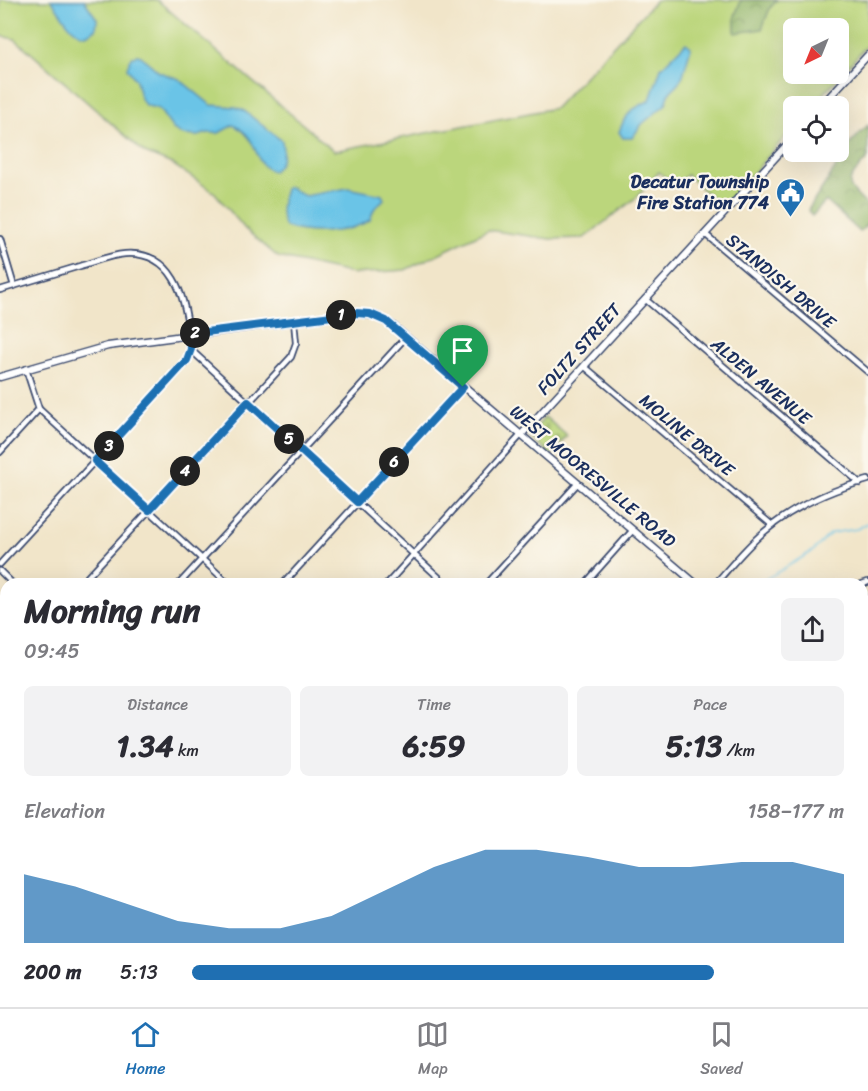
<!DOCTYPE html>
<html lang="en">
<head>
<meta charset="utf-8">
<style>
	:root { --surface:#fff; --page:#f2f2f3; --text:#2b2b33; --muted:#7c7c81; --line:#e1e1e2; --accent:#1f6fb2 }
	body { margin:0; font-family:Sriracha,sans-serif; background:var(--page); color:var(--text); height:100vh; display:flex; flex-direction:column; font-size:22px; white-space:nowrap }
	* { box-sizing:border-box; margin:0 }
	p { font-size:20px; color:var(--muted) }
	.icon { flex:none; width:33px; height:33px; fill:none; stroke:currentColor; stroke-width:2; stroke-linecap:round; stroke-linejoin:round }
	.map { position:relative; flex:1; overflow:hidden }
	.drawer { position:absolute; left:0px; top:578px; width:868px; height:430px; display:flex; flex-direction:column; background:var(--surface); border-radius:18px 18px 0 0; box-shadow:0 6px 24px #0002 }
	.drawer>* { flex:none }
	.needle { width:39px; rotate:223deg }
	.fabs { position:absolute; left:783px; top:18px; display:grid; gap:12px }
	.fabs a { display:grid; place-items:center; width:66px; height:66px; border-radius:9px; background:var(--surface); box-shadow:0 6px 24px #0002; font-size:30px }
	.pin { position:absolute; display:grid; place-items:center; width:51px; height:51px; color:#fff; margin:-62px -26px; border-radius:50% 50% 50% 0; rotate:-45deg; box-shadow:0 0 6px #0007 }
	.pin .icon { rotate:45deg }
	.km { position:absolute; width:30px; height:30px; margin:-15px; border-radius:50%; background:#222; color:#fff; font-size:16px; line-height:30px; text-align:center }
	.round { display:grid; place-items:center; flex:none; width:63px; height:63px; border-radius:9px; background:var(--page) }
	.head { display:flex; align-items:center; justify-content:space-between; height:102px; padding:0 24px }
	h1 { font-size:33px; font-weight:700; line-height:45px }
	.figures { display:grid; grid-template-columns:repeat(3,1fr); gap:9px; height:102px; padding:6px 24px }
	.figures div { display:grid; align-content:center; border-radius:9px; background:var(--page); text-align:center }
	.figures b { font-size:30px; font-weight:700 }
	.figures small { font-size:16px; font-weight:400 }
	.figures p { font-size:16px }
	.chart { height:168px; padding:12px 24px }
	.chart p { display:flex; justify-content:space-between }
	.chart svg { width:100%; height:108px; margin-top:6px; fill:var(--accent); opacity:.7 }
	ul { padding:0 24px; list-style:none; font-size:20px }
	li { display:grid; grid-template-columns:96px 72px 1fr; align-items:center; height:45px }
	li i { height:15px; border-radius:8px; background:var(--accent) }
	.tab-bar { display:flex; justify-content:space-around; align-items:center; height:84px; border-top:2px solid var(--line); background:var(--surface); font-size:16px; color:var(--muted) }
	.tab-bar a { display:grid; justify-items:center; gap:3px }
	.tab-bar .selected { color:var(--accent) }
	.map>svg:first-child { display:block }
	.grass { fill:#bbd67c; stroke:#6b826d; stroke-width:1.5; fill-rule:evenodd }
	.forest { fill:url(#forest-crowns); stroke:#587365; stroke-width:1.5 }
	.cemetery { fill:url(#cemetery-stones); stroke:#6b826d; stroke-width:1.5 }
	.water { fill:#6ac4e7; stroke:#427aa2; stroke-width:1.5 }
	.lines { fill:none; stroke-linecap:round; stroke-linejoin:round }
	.stream { stroke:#6ac4e7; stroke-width:1.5 }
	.street-casing { stroke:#3b4a6e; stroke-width:8 }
	.secondary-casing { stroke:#3b4a6e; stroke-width:9 }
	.primary-casing { stroke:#3b4a6e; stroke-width:10 }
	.street { stroke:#fff; stroke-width:4.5 }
	.secondary { stroke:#fff; stroke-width:6 }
	.primary { stroke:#fff; stroke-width:7 }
	.rail { stroke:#1b2f5e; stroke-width:1.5; stroke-dasharray:9 4.5; stroke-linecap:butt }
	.route-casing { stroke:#fff; stroke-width:12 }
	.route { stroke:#1f6fb2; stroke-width:8 }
	.labels { text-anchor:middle; stroke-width:4.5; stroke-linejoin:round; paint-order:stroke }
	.poi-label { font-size:18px; font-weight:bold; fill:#1b2f5e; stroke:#fbf7ec; text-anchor:end }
	.street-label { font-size:18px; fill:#1b2f5e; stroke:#fbf7ec }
</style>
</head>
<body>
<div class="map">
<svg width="868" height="1007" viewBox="0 0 868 1007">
	<defs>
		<pattern id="forest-crowns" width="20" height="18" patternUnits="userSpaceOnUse" patternTransform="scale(1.5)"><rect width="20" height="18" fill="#94b76c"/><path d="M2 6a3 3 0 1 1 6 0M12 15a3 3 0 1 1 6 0" fill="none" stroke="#78955c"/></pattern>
		<pattern id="cemetery-stones" width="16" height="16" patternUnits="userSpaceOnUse" patternTransform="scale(1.5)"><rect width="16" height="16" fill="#bbd67c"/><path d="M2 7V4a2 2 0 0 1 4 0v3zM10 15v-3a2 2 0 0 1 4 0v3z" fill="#a0b86e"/></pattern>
	</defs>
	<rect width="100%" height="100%" fill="#fbf7ec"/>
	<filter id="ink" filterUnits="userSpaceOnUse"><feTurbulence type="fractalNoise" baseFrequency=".0167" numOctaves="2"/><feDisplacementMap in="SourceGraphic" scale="12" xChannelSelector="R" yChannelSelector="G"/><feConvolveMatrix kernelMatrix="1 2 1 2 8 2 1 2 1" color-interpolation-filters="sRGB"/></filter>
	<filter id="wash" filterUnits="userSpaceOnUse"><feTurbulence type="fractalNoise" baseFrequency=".008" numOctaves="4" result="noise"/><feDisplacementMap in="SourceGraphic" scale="24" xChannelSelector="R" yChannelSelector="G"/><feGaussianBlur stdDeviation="1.35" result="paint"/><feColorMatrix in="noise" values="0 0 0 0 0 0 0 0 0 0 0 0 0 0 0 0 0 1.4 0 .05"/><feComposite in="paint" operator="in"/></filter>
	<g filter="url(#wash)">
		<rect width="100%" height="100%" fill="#f1e5c9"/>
		<path class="grass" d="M0,0H157L334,151L555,108L656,0H868V44L813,106H794L793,128L723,208L687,175L675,186L659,172L637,197L584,238L550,239L488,230L405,270L354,274L278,257L245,229L215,193L172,164L145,153L15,39L0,36ZM794,28H838V74H794Z"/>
		<g class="forest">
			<polygon points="741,0 777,0 770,8 762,29 735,33 735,16"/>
			<path d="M868,125V158C846,183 842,182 868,206V223L860,232L826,201L812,216L808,210L836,167L845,149Z"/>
		</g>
		<polygon class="cemetery" points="545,417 567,436 551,455 529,436"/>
		<g class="water">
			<path d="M51,0H84L97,19L96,29L86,35C70,34 60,10 51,0Z"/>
			<polygon points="686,43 691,47 683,75 678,84 670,92 666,104 642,124 632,138 623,138 619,132 624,120 632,110 650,100 661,68"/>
			<path d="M137,55L141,56L159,72L179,79L211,105L235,107L243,110L282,141C284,153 283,164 273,171C252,166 261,137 233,125L219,133H208L198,136L183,135L173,129L159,109L145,105L140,97L136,80L127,68L132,57Z"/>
			<path d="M288,187L305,196L348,188L382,195L384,199L374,209L370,220C347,234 310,235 285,227C279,216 281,201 285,189Z"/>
		</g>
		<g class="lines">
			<g class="stream">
				<polyline points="763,584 766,579 813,551 831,533 857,529 868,523"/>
				<polyline points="651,1002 652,1007"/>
				<polyline points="848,1002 851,1007"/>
				<polyline points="254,1007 257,1002"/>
			</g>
		</g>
	</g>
	<g filter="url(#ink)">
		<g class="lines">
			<defs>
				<g id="street">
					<polyline points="705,234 868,372"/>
					<polyline points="0,239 14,286"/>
					<path d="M0,290C27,282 53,274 80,266C94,262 110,255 125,254C173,251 185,296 189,334"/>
					<polyline points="645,299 860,483"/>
					<polyline points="191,350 446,584"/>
					<polyline points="584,366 772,525"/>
					<polyline points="26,369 39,409 229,584"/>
					<polyline points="0,452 39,409"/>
					<polyline points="0,564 184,364 190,354 190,334"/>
					<polyline points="0,571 13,584"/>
					<polyline points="81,584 291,357 296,343 294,321"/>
					<polyline points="179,584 406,337"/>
					<polyline points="283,584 463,387"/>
					<polyline points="387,584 521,435"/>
					<polyline points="486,584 578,483"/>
					<polyline points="585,584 633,530"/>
					<path d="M715,584C731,566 746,547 764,532C793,507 831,490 868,480"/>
					<polyline points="862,584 868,582"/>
					<polyline points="862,593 868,606"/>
					<polyline points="0,670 6,664"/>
					<polyline points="0,721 6,723"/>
					<polyline points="0,780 6,773"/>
					<polyline points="0,892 6,885"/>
					<polyline points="9,1002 15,1007"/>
					<polyline points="687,1002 688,1007"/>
					<polyline points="744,1002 745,1007"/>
					<polyline points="803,1002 805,1007"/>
					<polyline points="0,1005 6,999"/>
					<polyline points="98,1007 102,1002"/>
					<polyline points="197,1007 201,1002"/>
					<polyline points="303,1007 308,1002"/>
					<polyline points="402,1007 407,1002"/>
					<polyline points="512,1007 517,1002"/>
					<polyline points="621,1007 625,1002"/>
				</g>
				<g id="secondary">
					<polyline points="821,106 868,55"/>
					<polyline points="0,377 108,346 356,313 376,316 392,325 696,584"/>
					<polyline points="521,435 794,137"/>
					<polyline points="862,733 868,738"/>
					<polyline points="0,781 6,786"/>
					<polyline points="862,874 868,870"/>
					<polyline points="262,1002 268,1007"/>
				</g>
				<g id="primary">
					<polyline points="0,698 6,699"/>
					<polyline points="862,878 868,879"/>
				</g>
			</defs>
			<use href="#street" class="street-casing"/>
			<use href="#secondary" class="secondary-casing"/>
			<use href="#primary" class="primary-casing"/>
			<use href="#street" class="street"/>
			<use href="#secondary" class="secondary"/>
			<use href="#primary" class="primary"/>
			<g class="rail">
				<polyline points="0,713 6,714"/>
				<polyline points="862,898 868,899"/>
			</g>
		</g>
	</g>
	<g class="lines" filter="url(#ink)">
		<defs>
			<polygon id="route" points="356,313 370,314 386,321 463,387 357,502 248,402 149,510 95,461 187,360 191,349 190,334"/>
		</defs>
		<use href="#route" class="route-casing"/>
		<use href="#route" class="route"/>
	</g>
	<defs>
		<symbol id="civic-pin" viewBox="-11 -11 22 30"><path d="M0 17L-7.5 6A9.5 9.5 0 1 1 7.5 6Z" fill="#1f6fb2" stroke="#fbf7ec"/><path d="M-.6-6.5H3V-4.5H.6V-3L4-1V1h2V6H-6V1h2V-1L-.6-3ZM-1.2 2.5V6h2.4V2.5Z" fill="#fff"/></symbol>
	</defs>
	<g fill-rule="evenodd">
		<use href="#civic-pin" x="774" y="176" width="33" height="45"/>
	</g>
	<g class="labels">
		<g class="poi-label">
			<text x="769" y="188">Decatur Township<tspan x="769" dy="21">Fire Station 774</tspan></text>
		</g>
		<g class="street-label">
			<text transform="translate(781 281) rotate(40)" y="6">STANDISH DRIVE</text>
			<text transform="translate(579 349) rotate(-48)" y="6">FOLTZ STREET</text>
			<text transform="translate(761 381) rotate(40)" y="6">ALDEN AVENUE</text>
			<text transform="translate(687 435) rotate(40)" y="6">MOLINE DRIVE</text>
			<text transform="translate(593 476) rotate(40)" y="6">WEST MOORESVILLE ROAD</text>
		</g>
	</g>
</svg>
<div class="fabs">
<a><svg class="needle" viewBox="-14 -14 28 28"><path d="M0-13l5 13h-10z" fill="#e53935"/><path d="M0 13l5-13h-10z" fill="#7c7c81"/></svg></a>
<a><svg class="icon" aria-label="locate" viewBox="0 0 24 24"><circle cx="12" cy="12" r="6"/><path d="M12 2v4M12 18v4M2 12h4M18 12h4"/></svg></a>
</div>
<div class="pin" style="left:463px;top:387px;background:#1e9e55"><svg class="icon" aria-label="arrive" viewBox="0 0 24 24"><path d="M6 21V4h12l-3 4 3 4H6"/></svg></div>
<b class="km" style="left:341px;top:315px">1</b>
<b class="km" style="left:195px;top:333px">2</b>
<b class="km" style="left:109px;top:446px">3</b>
<b class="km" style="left:185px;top:471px">4</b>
<b class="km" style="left:289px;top:439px">5</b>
<b class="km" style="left:394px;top:462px">6</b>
<section class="drawer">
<div class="head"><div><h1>Morning run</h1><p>09:45</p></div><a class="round"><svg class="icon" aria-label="share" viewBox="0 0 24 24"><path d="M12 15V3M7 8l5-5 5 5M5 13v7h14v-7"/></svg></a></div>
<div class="figures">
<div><p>Distance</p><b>1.34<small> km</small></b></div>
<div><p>Time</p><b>6:59</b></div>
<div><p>Pace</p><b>5:13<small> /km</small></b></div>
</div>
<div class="chart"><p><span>Elevation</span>158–177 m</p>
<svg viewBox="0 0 160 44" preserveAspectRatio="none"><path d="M0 44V16L10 21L20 28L30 35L40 38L50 38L60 33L70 23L80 13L90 6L100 6L110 9L120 13L130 13L140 11L150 11L160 16V44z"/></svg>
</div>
<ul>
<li><b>200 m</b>5:13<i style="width:80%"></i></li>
</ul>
</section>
</div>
<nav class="tab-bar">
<a class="selected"><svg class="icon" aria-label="home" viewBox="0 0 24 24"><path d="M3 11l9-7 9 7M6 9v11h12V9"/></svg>Home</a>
<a><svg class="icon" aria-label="map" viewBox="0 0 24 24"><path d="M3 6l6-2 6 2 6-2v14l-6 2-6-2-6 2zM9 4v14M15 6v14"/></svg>Map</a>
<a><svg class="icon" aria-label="saved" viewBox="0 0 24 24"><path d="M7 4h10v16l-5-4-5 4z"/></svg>Saved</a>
</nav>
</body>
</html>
